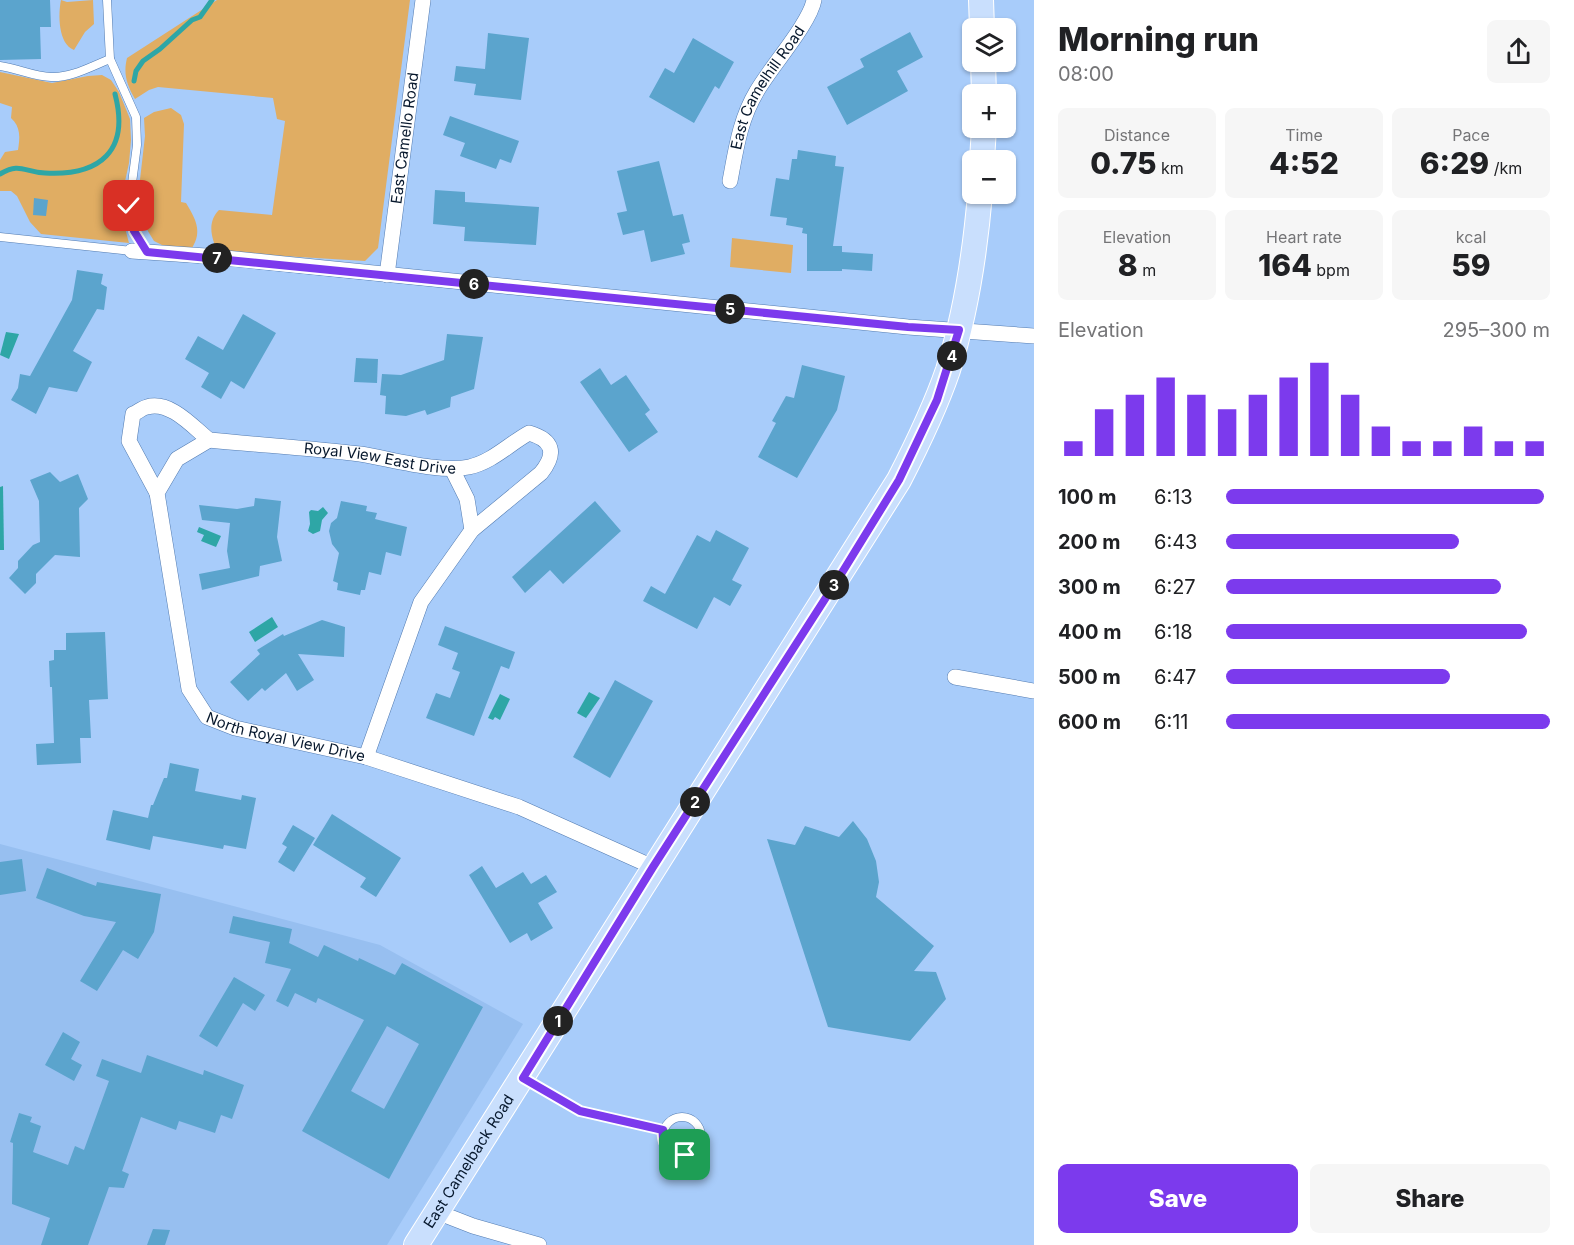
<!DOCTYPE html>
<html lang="en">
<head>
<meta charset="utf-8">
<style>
	:root { --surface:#fff; --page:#f6f6f6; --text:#202124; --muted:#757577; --accent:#7c3aed }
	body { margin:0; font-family:Inter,sans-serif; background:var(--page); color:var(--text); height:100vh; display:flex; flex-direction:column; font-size:22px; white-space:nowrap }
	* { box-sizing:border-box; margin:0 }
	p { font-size:20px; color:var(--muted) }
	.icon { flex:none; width:33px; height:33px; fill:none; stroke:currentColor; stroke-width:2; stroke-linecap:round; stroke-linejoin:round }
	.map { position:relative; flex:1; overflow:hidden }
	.sheet { display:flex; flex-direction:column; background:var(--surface); width:540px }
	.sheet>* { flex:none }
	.fabs { position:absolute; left:962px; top:18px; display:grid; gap:12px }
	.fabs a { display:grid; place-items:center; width:54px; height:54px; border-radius:9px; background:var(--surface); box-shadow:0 2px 4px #0004; font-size:30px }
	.pin { position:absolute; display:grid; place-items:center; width:51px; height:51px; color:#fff; margin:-26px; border-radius:12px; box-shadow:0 3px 9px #0006 }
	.km { position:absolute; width:30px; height:30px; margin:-15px; border-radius:50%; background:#222; color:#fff; font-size:16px; line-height:30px; text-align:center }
	.round { display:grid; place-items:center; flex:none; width:63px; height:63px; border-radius:9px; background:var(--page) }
	.headline { display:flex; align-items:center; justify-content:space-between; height:102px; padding:0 24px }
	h1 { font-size:33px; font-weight:800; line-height:45px }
	.metrics { display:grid; grid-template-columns:repeat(3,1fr); gap:9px; height:102px; padding:6px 24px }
	.metrics div { display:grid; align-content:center; border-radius:9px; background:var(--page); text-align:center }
	.metrics b { font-size:30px; font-weight:800 }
	.metrics small { font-size:16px; font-weight:400 }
	.metrics p { font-size:16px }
	.chart { height:168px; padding:12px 24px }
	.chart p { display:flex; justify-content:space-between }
	.chart svg { width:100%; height:108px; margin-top:6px; stroke:var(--accent); stroke-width:6 }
	.primary-button { display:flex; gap:12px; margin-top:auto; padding:12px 24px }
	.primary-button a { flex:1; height:69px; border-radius:9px; background:var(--accent); color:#fff; font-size:24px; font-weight:800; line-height:69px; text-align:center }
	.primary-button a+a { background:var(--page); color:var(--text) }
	ul { padding:0 24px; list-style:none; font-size:20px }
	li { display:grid; grid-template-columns:96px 72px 1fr; align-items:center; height:45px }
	li i { height:15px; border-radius:8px; background:var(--accent) }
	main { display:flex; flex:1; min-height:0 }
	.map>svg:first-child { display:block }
	.built { fill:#97bff0 }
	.green { fill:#e0ad63 }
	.water { fill:#2ea6a6 }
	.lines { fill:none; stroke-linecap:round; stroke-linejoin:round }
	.stream { stroke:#2ea6a6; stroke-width:5 }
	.building { fill:#5ba4cd; fill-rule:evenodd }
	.service-casing { stroke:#527bb1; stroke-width:9 }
	.minor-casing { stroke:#527bb1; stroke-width:16 }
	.primary-casing { stroke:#fff; stroke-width:26 }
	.service { stroke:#fff; stroke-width:8 }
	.minor { stroke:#fff; stroke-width:15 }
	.primary { stroke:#c9dffd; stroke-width:24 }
	.route-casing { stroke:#fff; stroke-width:12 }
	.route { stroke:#7c3aed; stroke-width:8 }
	.labels { text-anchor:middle; stroke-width:4.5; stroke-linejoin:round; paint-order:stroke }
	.street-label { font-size:15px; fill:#07182d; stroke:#bed9fc }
</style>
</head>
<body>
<main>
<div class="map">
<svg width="1034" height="1245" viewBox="0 0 1034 1245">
	<rect width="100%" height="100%" fill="#a8ccfa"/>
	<polygon class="built" points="0,844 380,945 523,1024 387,1245 0,1245"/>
	<g class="green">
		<path d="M61,0L67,2L93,0L94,24L85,32L74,50C58,44 58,14 61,0Z"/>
		<path d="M217,0H410L378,248L365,261L218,252C211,238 207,222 219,210L272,215L285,121L277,119L273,98L158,87L149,90L135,99C127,85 123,74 127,58Z"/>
		<path d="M0,72L52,83L88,76L102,75L111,80L119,92L130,119L131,140L129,163L121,200V213L129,243L41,234L30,222L17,196L11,191H0V160L5,152L18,150C20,138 21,127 11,118L12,107L0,103Z"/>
		<path d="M171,108L181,115L184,124L181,202L186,203C195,218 203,231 192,248L164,246L154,241L143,223L138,197L145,136L144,118L154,112Z"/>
		<polygon points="732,238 793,245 791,273 730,267"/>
	</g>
	<g class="water">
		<polygon points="6,332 19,334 9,359 0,355"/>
		<polygon points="3,486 4,550 0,550 0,487"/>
		<polygon points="323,507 328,513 322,520 320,531 313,534 308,531 310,524 309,512 311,510 318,511"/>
		<polygon points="199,527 221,536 216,547 201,541 204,535 197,532"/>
		<polygon points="272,617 278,627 255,642 249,632"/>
		<polygon points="589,692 600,698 586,718 577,713"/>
		<polygon points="500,694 510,699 500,720 495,717 493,720 488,718"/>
	</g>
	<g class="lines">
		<g class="stream">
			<polyline points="134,81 136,71 143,61 160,49 192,20 200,17 212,0"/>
			<path d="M0,174C20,162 24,172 45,173C100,176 130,151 115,94"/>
		</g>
	</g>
	<g class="building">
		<polygon points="0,0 50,0 51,27 40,27 41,59 0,60"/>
		<polygon points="910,32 923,57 897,71 908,91 847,125 827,87 864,67 860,59"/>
		<polygon points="488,33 529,38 521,100 474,95 476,84 454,81 456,66 485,69"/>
		<polygon points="693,38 734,62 719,89 715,86 694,123 649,97 665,68 674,73"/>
		<polygon points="450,116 519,141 511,163 500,159 496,169 460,156 465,143 443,135"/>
		<polygon points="798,150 836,156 835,166 844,167 833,246 842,246 842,252 873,254 872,271 842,269 842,271 807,271 807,234 802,233 803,228 786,225 787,218 770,216 776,178 789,180 792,159 797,159"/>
		<polygon points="659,161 673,216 683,214 690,242 682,244 685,254 651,262 644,230 623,235 617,213 627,211 617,171"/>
		<polygon points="435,190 465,192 465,202 539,207 536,245 464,241 465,227 433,224"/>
		<polygon points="34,198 48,200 46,216 33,215"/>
		<polygon points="77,270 103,274 101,284 107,287 104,310 97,309 73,351 92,362 77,392 49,387 36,414 11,400 18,388 20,374 30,376 72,300"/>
		<polygon points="243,314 276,333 244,389 231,381 221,399 201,387 209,373 185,359 198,336 223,350"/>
		<polygon points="447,334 483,337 474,389 451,397 450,407 427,415 425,410 406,416 385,414 386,396 380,395 382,374 401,375 444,360"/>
		<polygon points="356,358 378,359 377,383 354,382"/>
		<polygon points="802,365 845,376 837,410 797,478 758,457 776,423 772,421 786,396 794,398"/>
		<polygon points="600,368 611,385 626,375 650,410 645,414 658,432 629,452 580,382"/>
		<polygon points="50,472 60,482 78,474 88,499 79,508 80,557 55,555 36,574 36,583 25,594 9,578 18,568 18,561 33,545 40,542 39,501 30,480"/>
		<polygon points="255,498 281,501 277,537 282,561 260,566 259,576 202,590 199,574 230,568 227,551 230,523 202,520 199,505 237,509 254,506"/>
		<polygon points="341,501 367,506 366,511 377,513 375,519 407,527 401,556 386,552 381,575 369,572 365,590 361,590 360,595 337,590 338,583 333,581 339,553 332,544 329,531 331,523 337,518"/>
		<polygon points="595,501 621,531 563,584 550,570 525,593 512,577"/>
		<polygon points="716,530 749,548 732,580 742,585 730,606 714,597 697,629 643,601 651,586 665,594 697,535 710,542"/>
		<polygon points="322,620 345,627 344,657 298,654 314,680 297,691 286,673 265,691 262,688 248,701 230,682 260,654 257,650 283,634 284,636"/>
		<polygon points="445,626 515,652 509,669 501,666 474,736 426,718 436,693 450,698 460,672 452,669 458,653 438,645"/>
		<polygon points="105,632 108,699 89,700 91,738 80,738 81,763 37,765 36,744 54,743 52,687 50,687 49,661 54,660 54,650 66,650 66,633"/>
		<polygon points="615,680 653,701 610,778 573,757"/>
		<polygon points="170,763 199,769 195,791 241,800 242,795 256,798 246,849 224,845 223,849 153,836 150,850 106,840 113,810 148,818 151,805 153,805 164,778 167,778"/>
		<polygon points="332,814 401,858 376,897 360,887 366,878 313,845"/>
		<polygon points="853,821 867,839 876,861 879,882 876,897 934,946 914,971 936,972 946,999 910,1041 828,1027 767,839 795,845 805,826 839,837"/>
		<polygon points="293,825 315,838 294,872 278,862 287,847 282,844"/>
		<polygon points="22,859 26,891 0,895 0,862"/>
		<polygon points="482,866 496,888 523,872 531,884 546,875 557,892 538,903 553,928 531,941 527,933 510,943 469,875"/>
		<polygon points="47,868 96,886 97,882 161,894 154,932 138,959 123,950 97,991 80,981 116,922 84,916 36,898"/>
		<path d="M233,916L292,929L289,943L318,957L324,945L358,961L359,958L395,975L402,963L483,1007L389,1179L302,1131L364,1020L318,998L316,1003L295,993L288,1007L276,1001L291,969L265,963L270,942L229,933ZM387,1026L419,1044L384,1109L351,1091Z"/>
		<polygon points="234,977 265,995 255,1011 243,1003 217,1047 199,1036"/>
		<polygon points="63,1032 80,1042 71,1059 82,1065 74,1081 45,1065"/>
		<polygon points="147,1055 203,1075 204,1070 244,1085 232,1119 221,1115 215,1133 179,1121 176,1130 141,1117 122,1171 129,1174 124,1188 109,1187 88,1245 41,1245 50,1218 12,1204 13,1143 10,1142 19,1113 32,1117 30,1122 41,1126 33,1152 68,1165 75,1146 84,1150 109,1081 96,1076 102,1059 141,1073"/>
		<polygon points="153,1229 170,1230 165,1245 147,1245"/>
	</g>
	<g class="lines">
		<defs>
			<g id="service">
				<polyline points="107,0 110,59 136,117 137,145 129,206 134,231 146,251"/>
				<path d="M0,66C16,68 35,77 51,77C71,78 92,66 110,59"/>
				<polyline points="0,237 132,251"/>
				<polyline points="524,1079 580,1111 663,1130"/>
				<circle cx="682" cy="1136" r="19"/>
			</g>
			<g id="minor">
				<path id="s1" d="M730,181C736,149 740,119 757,91C770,68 810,23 814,0"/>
				<polyline points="132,251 206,256 908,327 1034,336"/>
				<path id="s2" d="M387,275L423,0"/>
				<path id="s3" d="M209,440L177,459L157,493L189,689L207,717L235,728L366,757L519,807L653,867"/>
				<path id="s4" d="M209,440C259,445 310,448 360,454C392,459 439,473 469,467C492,462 509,444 529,433C553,440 557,453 541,473L472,530L421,602L366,757"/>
				<polyline points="452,469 467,499 472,530"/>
				<path d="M157,493L129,441L133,414C138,412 142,408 147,407C170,400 193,427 209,440"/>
				<polyline points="955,677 1034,691"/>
				<polyline points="437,1212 473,1226 539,1245"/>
			</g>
			<g id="primary">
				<polyline points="981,0 982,28"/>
				<polyline points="983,62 984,94"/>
				<polyline points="982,160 984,128"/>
				<path id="s5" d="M416,1245L899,480C917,445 935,408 948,370C966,313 975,253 980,194"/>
			</g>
		</defs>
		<use href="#service" class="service-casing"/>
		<use href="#minor" class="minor-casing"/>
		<use href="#primary" class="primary-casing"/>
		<use href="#service" class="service"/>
		<use href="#minor" class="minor"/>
		<use href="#primary" class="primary"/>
	</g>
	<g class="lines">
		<defs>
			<path id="route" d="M129,206L134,231L147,252L908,327L959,330L937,400L899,480L843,571L653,867L523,1078L580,1111L663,1130C661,1145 670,1155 685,1155"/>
		</defs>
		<use href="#route" class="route-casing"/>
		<use href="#route" class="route"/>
	</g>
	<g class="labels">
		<g class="street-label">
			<text dy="5" stroke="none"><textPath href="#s1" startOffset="102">East Camelhill Road</textPath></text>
			<text dy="5" stroke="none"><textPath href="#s2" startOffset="138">East Camello Road</textPath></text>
			<text dy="5" stroke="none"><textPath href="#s4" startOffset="172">Royal View East Drive</textPath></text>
			<text dy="5" stroke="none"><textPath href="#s3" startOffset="390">North Royal View Drive</textPath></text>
			<text dy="5" stroke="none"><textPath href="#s5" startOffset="99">East Camelback Road</textPath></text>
		</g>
	</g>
</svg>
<div class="fabs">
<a><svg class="icon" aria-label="layers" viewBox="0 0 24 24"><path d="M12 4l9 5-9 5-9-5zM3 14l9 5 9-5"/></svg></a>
<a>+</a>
<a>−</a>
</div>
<div class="pin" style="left:685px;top:1155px;background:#1e9e55"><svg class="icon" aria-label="arrive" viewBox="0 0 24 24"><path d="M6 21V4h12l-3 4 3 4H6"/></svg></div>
<div class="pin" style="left:129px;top:206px;background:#d93025"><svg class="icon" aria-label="check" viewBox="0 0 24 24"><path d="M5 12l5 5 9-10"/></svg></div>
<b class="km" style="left:558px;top:1021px">1</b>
<b class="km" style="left:695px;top:802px">2</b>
<b class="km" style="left:834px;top:585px">3</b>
<b class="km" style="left:952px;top:356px">4</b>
<b class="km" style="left:730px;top:309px">5</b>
<b class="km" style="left:474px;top:284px">6</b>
<b class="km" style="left:217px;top:258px">7</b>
</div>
<section class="sheet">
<div class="headline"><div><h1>Morning run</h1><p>08:00</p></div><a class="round"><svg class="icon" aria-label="share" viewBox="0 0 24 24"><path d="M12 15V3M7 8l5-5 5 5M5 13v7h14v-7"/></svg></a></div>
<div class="metrics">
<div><p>Distance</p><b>0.75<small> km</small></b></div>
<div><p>Time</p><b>4:52</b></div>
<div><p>Pace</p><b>6:29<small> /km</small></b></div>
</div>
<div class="metrics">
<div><p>Elevation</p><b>8<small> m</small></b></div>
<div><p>Heart rate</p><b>164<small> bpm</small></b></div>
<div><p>kcal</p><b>59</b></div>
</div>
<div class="chart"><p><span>Elevation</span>295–300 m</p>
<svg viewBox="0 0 160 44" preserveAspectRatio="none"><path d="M5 44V38M15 44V25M25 44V19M35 44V12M45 44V19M55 44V25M65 44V19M75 44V12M85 44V6M95 44V19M105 44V32M115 44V38M125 44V38M135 44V32M145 44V38M155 44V38"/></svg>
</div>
<ul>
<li><b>100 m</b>6:13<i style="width:98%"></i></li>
<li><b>200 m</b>6:43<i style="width:72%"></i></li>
<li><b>300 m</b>6:27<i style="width:85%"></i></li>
<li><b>400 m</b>6:18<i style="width:93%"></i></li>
<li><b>500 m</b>6:47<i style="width:69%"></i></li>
<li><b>600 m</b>6:11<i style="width:100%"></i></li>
</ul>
<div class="primary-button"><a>Save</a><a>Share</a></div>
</section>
</main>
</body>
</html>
